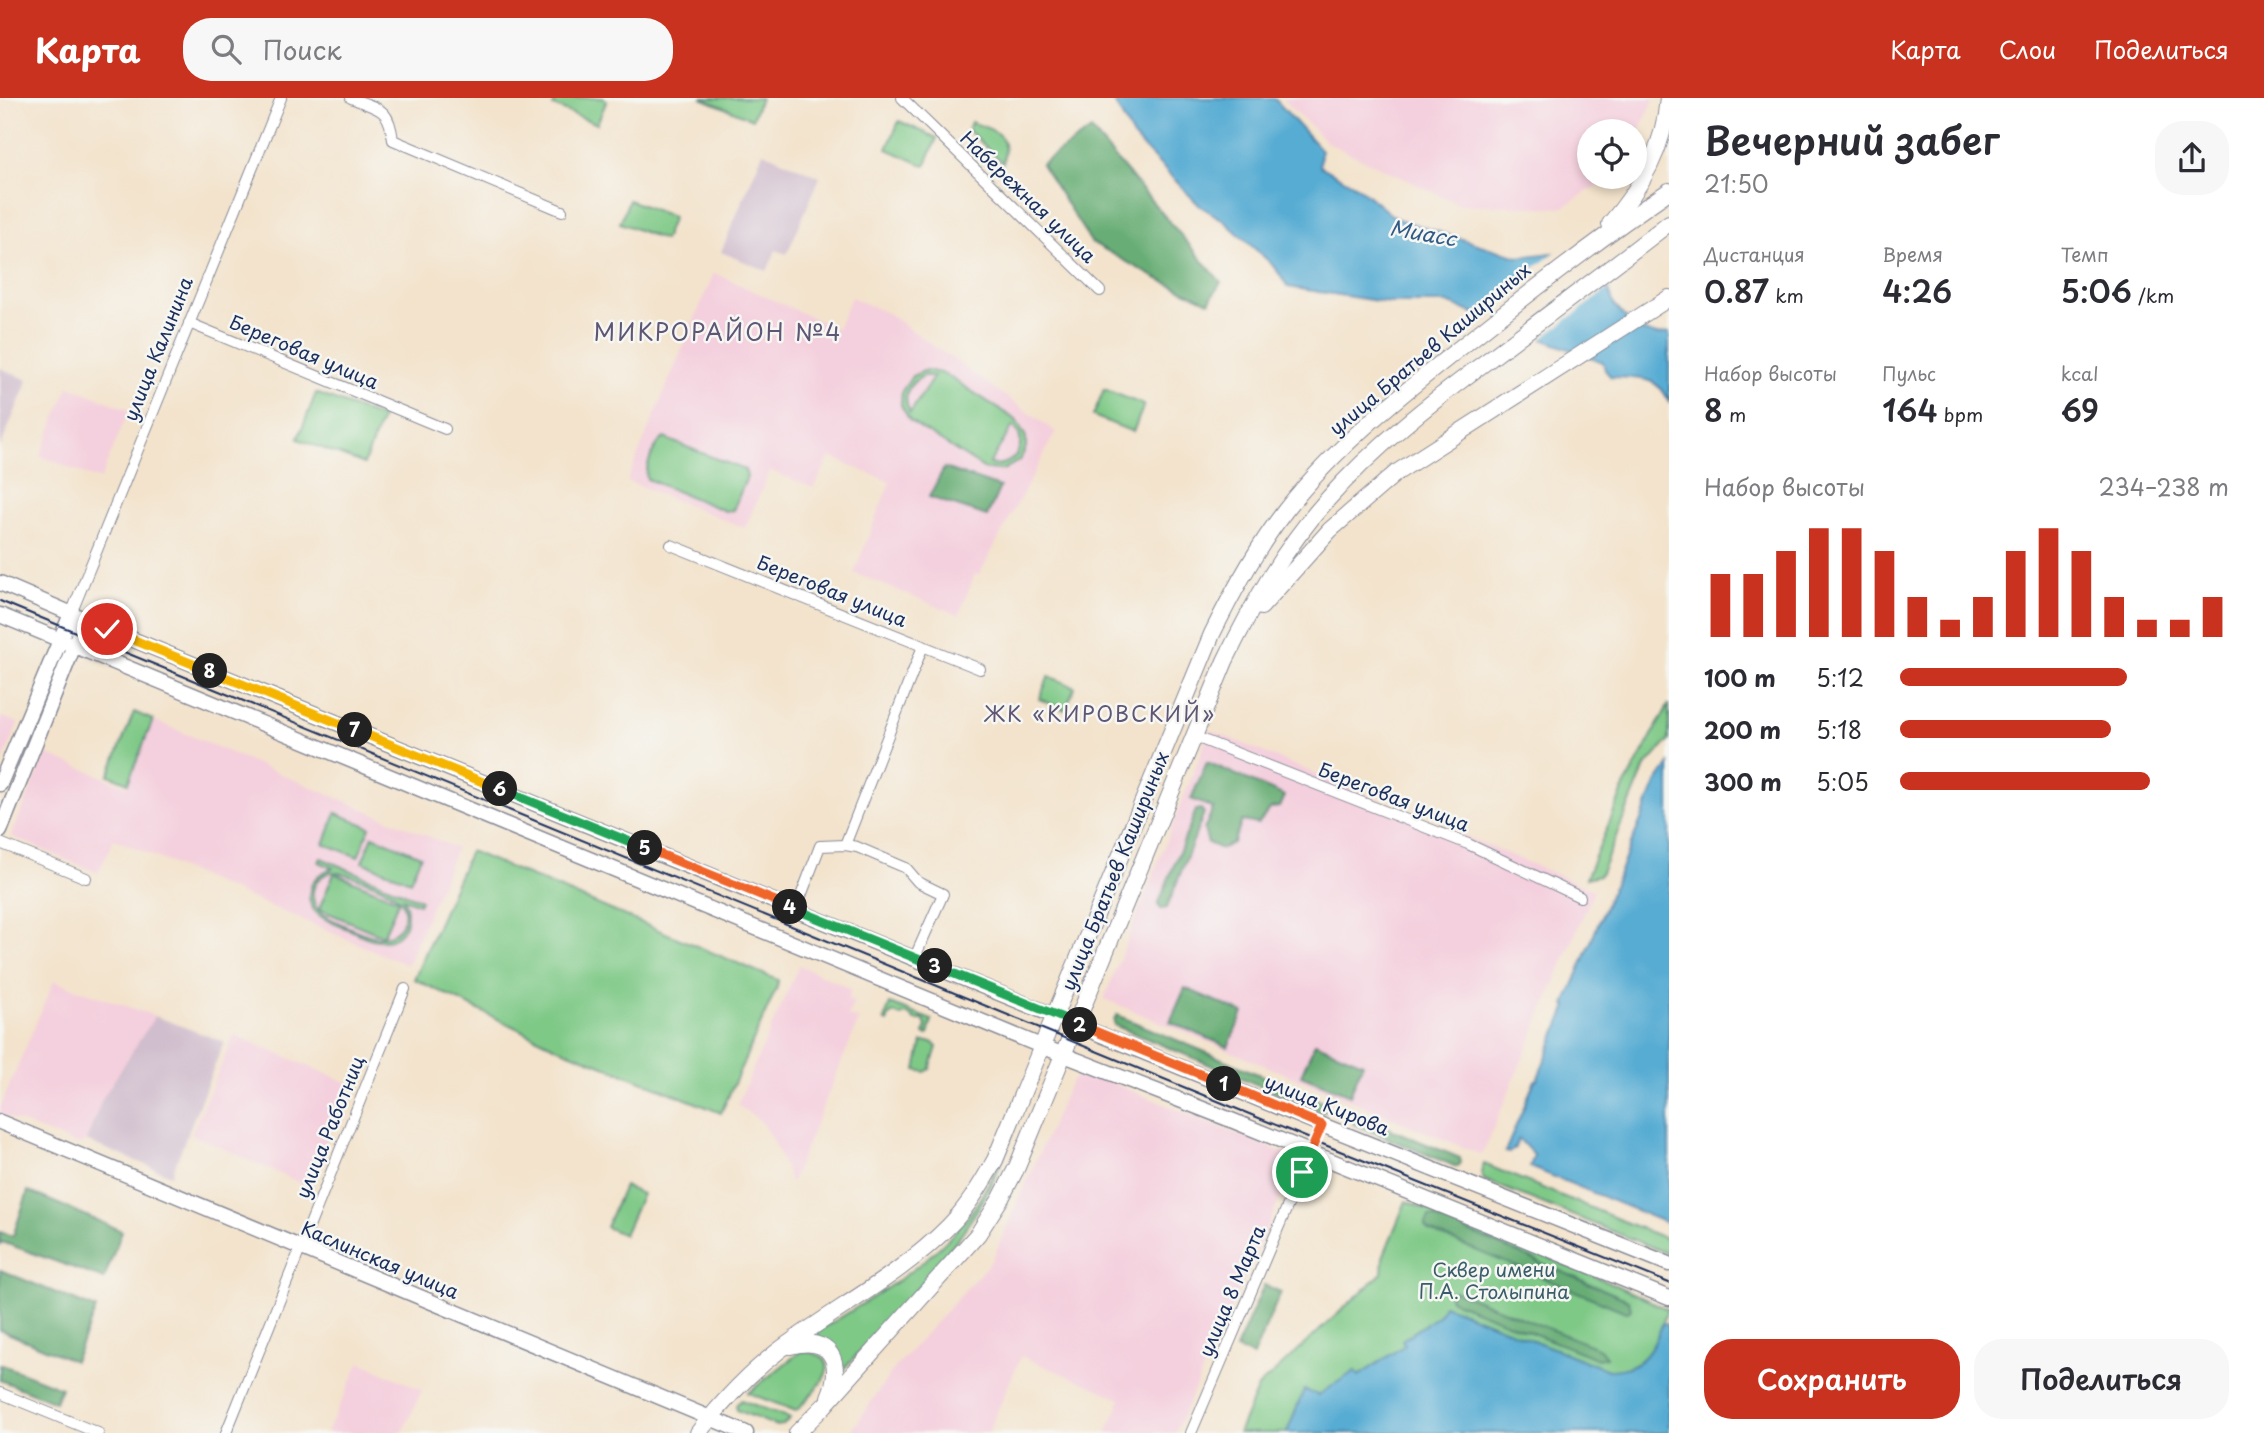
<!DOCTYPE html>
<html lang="ru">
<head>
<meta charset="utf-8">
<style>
	:root { --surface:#fff; --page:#f7f7f7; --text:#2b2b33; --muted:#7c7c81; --accent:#c8321e }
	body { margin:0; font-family:"Playpen Sans",sans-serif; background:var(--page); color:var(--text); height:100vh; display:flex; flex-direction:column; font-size:26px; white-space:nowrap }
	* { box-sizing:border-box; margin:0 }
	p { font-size:23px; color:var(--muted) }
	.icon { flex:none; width:38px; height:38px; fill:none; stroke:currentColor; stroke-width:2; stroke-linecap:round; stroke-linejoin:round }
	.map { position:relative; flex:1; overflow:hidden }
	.sheet { display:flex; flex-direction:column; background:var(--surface); width:595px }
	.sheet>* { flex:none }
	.tools { position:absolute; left:1577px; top:21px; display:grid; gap:14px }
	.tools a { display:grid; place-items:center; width:70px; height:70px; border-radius:50%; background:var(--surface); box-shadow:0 4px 10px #0003; font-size:35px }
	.pin { position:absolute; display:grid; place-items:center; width:60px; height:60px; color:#fff; margin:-30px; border:4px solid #fff; border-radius:50%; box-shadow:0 2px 7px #0007 }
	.km { position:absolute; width:35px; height:35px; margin:-18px; border-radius:50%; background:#222; color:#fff; font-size:19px; line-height:35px; text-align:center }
	.round { display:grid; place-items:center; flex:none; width:74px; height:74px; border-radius:28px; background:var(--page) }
	.summary { display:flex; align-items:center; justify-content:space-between; height:119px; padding:0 35px }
	h1 { font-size:38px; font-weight:600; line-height:52px }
	.metrics { display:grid; grid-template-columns:repeat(3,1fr); gap:10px; height:119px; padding:7px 35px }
	.metrics div { display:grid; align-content:center }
	.metrics b { font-size:30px; font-weight:600 }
	.metrics small { font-size:19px; font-weight:400 }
	.metrics p { font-size:19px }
	.chart { height:196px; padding:14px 35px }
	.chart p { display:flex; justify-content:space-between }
	.chart svg { width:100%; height:126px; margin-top:7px; stroke:var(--accent); stroke-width:6 }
	.cta { display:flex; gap:14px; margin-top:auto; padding:14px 35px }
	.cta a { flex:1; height:80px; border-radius:28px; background:var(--accent); color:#fff; font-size:28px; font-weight:600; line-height:80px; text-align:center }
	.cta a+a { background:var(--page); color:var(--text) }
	ul { padding:0 35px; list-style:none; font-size:23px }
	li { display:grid; grid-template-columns:112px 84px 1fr; align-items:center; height:52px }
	li i { height:18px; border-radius:9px; background:var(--accent) }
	header { display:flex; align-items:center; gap:42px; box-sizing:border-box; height:98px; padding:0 35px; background:var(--accent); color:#fff }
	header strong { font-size:33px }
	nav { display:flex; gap:38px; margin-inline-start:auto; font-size:24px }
	.search { width:490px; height:63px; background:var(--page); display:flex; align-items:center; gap:18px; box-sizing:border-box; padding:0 24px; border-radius:28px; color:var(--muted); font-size:26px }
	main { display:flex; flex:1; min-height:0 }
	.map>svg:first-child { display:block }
	.built { fill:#f4cfdd }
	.industrial { fill:#d0bdcd }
	.green { fill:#7fc987; stroke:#4d7c72; stroke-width:2; fill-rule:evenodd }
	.forest { fill:#67ad74; stroke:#416e69; stroke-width:2 }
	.water { fill:#56acd3; stroke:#386e98; stroke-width:2 }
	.pier { fill:#f3e3cc }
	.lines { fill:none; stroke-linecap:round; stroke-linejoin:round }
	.minor-casing { stroke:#878995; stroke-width:12 }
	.secondary-casing { stroke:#878995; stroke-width:17 }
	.primary-casing { stroke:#878995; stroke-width:18 }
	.minor { stroke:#fff; stroke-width:10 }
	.secondary { stroke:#fff; stroke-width:14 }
	.primary { stroke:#fff; stroke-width:16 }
	.tram { stroke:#1b2f5e; stroke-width:2 }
	.split-1-casing { stroke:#fff; stroke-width:14 }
	.split-2-casing { stroke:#fff; stroke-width:14 }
	.split-3-casing { stroke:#fff; stroke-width:14 }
	.split-4-casing { stroke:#fff; stroke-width:14 }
	.split-5-casing { stroke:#fff; stroke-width:14 }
	.split-6-casing { stroke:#fff; stroke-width:14 }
	.split-7-casing { stroke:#fff; stroke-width:14 }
	.split-8-casing { stroke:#fff; stroke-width:14 }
	.split-9-casing { stroke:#fff; stroke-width:14 }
	.split-1 { stroke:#f0652b; stroke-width:9 }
	.split-2 { stroke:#f0652b; stroke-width:9 }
	.split-3 { stroke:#22a559; stroke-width:9 }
	.split-4 { stroke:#22a559; stroke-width:9 }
	.split-5 { stroke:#f0652b; stroke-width:9 }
	.split-6 { stroke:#22a559; stroke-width:9 }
	.split-7 { stroke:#f5b400; stroke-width:9 }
	.split-8 { stroke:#f5b400; stroke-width:9 }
	.split-9 { stroke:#f5b400; stroke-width:9 }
	.labels { text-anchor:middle; stroke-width:5; stroke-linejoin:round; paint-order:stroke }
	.street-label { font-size:19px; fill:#1b2f5e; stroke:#f6f6f2 }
	.park-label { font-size:19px; fill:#395d6a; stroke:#f6f6f2 }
	.water-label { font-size:21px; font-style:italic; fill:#305b87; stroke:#f6f6f2 }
	.neighbourhood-label { font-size:21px; letter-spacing:2px; fill:#5e5674; stroke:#f6f6f2 }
	.quarter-label { font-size:23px; letter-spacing:2px; fill:#5e5674; stroke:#f6f6f2 }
</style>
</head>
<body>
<header>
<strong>Карта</strong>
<div class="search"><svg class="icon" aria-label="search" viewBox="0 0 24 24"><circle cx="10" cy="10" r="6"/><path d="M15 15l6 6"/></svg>Поиск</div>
<nav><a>Карта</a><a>Слои</a><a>Поделиться</a></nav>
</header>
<main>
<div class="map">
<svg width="1669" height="1335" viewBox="0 0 1669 1335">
	<rect width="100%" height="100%" fill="#f6f6f2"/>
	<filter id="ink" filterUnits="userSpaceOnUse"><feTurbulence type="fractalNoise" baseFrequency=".0143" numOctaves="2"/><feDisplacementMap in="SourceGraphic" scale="14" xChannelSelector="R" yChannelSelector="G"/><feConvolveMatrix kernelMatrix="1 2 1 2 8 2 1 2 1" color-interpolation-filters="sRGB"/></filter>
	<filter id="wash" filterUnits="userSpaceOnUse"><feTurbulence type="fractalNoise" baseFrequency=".00686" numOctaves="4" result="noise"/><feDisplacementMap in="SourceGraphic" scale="28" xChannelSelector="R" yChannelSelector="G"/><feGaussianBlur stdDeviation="1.57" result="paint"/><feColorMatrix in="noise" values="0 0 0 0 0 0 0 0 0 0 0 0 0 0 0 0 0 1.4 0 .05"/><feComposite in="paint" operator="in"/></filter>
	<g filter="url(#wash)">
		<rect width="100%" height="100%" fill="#f3e3cc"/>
		<g class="built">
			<polygon points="1282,0 1655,0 1635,41 1634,33 1589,33 1589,79 1610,79 1562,110 1459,106 1328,45"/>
			<polygon points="714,175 837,231 851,199 887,215 1056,334 979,477 975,476 959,517 854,475 890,384 830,359 814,390 770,373 745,430 627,383"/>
			<polygon points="69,288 129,312 100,382 40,358"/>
			<polygon points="0,618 18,625 0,671"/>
			<polygon points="153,622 456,750 407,867 114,741 98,775 11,738 46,656 126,688"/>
			<polygon points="1210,632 1594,792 1482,1057 1104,901"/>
			<polygon points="799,867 851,891 848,902 854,904 848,918 859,922 791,1085 775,1047 761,1023 737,1007"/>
			<polygon points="54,883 155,918 102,1001 86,1043 78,1047 0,1016 0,1010"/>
			<polygon points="234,937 351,986 307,1088 191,1036"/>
			<polygon points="1081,976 1095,978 1289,1057 1295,1067 1175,1335 1106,1335 1121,1301 1021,1258 988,1335 850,1335 893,1272 992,1162 1067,992 1072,983"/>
			<polygon points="360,1264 422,1292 402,1335 327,1335"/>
		</g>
		<g class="industrial">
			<polygon points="763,54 820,79 787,156 776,152 767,173 721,154"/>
			<polygon points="0,270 28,282 0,350"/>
			<polygon points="155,918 224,944 171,1077 86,1043 102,1001"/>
		</g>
		<g class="green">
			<polygon points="557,0 603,0 607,2 597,26 553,8"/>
			<polygon points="701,0 761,0 752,21"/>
			<polygon points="899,23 937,40 925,68 887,51"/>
			<path d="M971,24C995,33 1010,35 1003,65L968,32Z"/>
			<polygon points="629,102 673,119 664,142 620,125"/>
			<path d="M926,272L945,276L1016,322L1026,339V349L1020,362L1003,372L985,371L910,323L901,307L902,293L912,278ZM924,278H934L910,315C902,299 907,285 924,278ZM1013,328C1031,345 1013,372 989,366Z"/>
			<polygon points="1104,291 1144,307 1133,334 1093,318"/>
			<polygon points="316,295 382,320 364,366 298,341"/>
			<path d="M664,340L745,372L747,379L733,412L725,413L647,381C644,371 654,346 664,340Z"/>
			<polygon points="1049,578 1075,589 1065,612 1039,601"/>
			<polygon points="1669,606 1669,642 1645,669 1600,777 1586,780 1625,687"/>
			<polygon points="134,614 153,622 128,685 109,677"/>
			<polygon points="336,715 370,729 358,759 324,746"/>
			<polygon points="373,738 421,758 410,783 362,764"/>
			<polygon points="470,753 778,882 777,889 721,1015 554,948 414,881"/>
			<path d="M321,760L421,802L419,806L403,800C413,819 404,844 379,842C370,842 361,837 353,833C335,826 304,818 310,792C313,779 322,774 333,770L319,764ZM331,774C344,773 392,791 400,802C412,818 398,841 378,839C367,838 327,821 319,813C314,807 312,800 313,793C315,783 322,777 331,774Z"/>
			<polygon points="334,775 399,802 383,838 319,811"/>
			<polygon points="890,906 932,922 928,937 924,936 926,927 923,922 914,922 912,918 905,916 901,918 894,915 889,918 887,924 884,922"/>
			<polygon points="922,944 932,944 937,949 930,971 925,974 916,972"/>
			<path d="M1014,1032C1004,1056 995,1083 981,1106C947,1163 888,1222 843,1272L833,1248L814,1236C866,1203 926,1171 965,1122C986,1096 999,1062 1014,1032Z"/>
			<polygon points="1484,1066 1669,1142 1669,1156 1484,1082 1481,1074"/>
			<polygon points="624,1088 642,1096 624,1137 606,1129"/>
			<path d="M1406,1103L1609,1184L1667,1211C1657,1244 1648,1272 1608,1272L1444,1207L1439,1217L1403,1242L1406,1247L1358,1278L1355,1273L1318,1298L1304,1292L1287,1335H1238L1258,1289L1382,1175L1383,1159Z"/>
			<path d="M801,1253C854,1258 814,1293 796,1313L748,1295Z"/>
			<polygon points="741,1302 790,1320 783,1327 776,1328 737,1312 736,1307"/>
		</g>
		<g class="forest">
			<polygon points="1091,32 1221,184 1209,204 1156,180 1091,144 1041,66"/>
			<polygon points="944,370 1000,389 987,418 929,399"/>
			<polygon points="1207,664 1285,698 1280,709 1271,710 1258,726 1242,723 1233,745 1221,751 1208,745 1204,732 1213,710 1191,701"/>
			<polygon points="1201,711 1204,715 1167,810 1161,811 1158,807 1196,712"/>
			<polygon points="1185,890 1243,915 1228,949 1170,924"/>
			<polygon points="1117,917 1327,1005 1327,1010 1323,1014 1114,927 1114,921"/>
			<polygon points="1315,945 1363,965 1350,997 1301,977"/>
			<polygon points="1357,1017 1460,1060 1461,1065 1457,1069 1353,1026 1353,1021"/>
			<polygon points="28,1093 122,1133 104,1181 2,1144 0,1148 0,1134 13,1138"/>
			<polygon points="1429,1119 1434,1119 1628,1202 1631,1209 1630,1213 1626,1214 1429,1133 1425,1128"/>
			<polygon points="0,1172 96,1211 74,1263 0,1232"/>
			<polygon points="1264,1187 1281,1194 1253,1258 1236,1251"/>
			<polygon points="1455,1193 1600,1251 1606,1259 1598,1261 1457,1205 1450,1200 1451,1195"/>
			<polygon points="0,1266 61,1290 55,1304 0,1282"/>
		</g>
		<g class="water">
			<path d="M1112,0H1274L1321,52L1320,68L1358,89L1395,120L1518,159L1562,154L1607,186L1614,207L1637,231L1657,237L1669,235V305C1660,277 1636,280 1611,279L1605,272L1603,264L1447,205H1390L1288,189L1274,168L1223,122L1200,108L1133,39Z"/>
			<polygon points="1669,666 1669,1126 1530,1069 1534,1057 1519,1041 1515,1050 1509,1055 1505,1054 1535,982 1537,982 1567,908 1565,907 1656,685"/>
			<path d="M1444,1207L1608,1272C1643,1272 1651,1254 1663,1225L1669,1227V1335H1287L1304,1292L1318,1297L1355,1273L1359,1278L1405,1247L1402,1242L1439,1217Z"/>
		</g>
		<polygon class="pier" points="1559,151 1597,165 1612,188 1539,243 1472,218"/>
	</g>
	<g filter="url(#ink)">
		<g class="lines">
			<defs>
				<g id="minor">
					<path d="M351,0C380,12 389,9 393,42L562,113"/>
					<polyline points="902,0 1100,193"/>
					<polyline points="189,225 445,331"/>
					<polyline points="671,447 980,571"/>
					<polyline points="71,516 281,0"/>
					<polyline points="1193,638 1468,746 1580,799"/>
					<polyline points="0,745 86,780"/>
					<polyline points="845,747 923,548"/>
					<polyline points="796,811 820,748 845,747 857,749 906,770 918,784 943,796 915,859"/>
					<polyline points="0,1295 98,1335"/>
					<polyline points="226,1335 405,891"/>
					<polyline points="1191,1335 1322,1027"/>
				</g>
				<g id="secondary">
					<polyline points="0,485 107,531 1322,1027 1669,1166"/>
					<polyline points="0,517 1041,948 1231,1022 1669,1200"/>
					<polyline points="0,686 71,516"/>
					<polyline points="0,733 79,535 71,516"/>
					<polyline points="0,1024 746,1335"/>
				</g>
				<g id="primary">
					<path d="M1610,126C1642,88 1664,51 1668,0"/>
					<polyline points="1261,509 1330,432 1396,375 1669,200"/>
					<path d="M790,1248C831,1237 844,1264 829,1299"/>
					<path d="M698,1335C722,1304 749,1275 781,1251C836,1210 901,1177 949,1128C968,1109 982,1085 995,1062L1212,536C1233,493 1256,451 1285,413C1343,339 1421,281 1494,223C1551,178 1609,134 1669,93"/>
					<path d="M797,1335L825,1307L978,1136L1001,1100L1017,1069L1225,563C1253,505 1284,450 1327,402C1374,349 1430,305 1487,263C1547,217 1609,172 1669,125"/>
				</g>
			</defs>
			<use href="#minor" class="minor-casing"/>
			<use href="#secondary" class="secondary-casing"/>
			<use href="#primary" class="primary-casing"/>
			<use href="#minor" class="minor"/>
			<use href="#secondary" class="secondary"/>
			<use href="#primary" class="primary"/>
			<polyline class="tram" points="0,503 1315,1043 1669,1185"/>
		</g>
	</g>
	<g class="lines" filter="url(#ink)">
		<defs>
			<polyline id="split-1" points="1224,986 1322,1027 1302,1074"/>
			<polyline id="split-2" points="1080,927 1224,986"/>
			<polyline id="split-3" points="935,868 1080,927"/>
			<polyline id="split-4" points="790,809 935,868"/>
			<polyline id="split-5" points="645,750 790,809"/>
			<polyline id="split-6" points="500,691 645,750"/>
			<polyline id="split-7" points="355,632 500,691"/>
			<polyline id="split-8" points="210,573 355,632"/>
			<polyline id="split-9" points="107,531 210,573"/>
		</defs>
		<use href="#split-1" class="split-1-casing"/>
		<use href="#split-2" class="split-2-casing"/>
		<use href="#split-3" class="split-3-casing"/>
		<use href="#split-4" class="split-4-casing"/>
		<use href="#split-5" class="split-5-casing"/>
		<use href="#split-6" class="split-6-casing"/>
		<use href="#split-7" class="split-7-casing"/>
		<use href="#split-8" class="split-8-casing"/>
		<use href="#split-9" class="split-9-casing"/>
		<use href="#split-1" class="split-1"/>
		<use href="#split-2" class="split-2"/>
		<use href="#split-3" class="split-3"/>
		<use href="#split-4" class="split-4"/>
		<use href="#split-5" class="split-5"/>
		<use href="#split-6" class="split-6"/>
		<use href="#split-7" class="split-7"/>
		<use href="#split-8" class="split-8"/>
		<use href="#split-9" class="split-9"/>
	</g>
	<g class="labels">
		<g class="street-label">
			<text transform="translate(1028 99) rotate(44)" y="7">Набережная улица</text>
			<text transform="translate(158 251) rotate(-68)" y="7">улица Калинина</text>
			<text transform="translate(1430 251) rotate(-40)" y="7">улица Братьев Кашириных</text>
			<text transform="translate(304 254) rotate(23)" y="7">Береговая улица</text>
			<text transform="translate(832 493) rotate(22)" y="7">Береговая улица</text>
			<text transform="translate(1394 699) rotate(21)" y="7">Береговая улица</text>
			<text transform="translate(1115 773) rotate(-68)" y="7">улица Братьев Кашириных</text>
			<text transform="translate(1327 1007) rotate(22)" y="7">улица Кирова</text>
			<text transform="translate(330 1029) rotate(-68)" y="7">улица Работниц</text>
			<text transform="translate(380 1162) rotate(23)" y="7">Каслинская улица</text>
			<text transform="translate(1232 1193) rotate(-67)" y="7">улица 8 Марта</text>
		</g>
		<g class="park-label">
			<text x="1494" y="1179">Сквер имени<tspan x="1494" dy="22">П.А. Столыпина</tspan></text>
		</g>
		<g class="water-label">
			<text transform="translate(1423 136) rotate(10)" y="7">Миасс</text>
		</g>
		<g class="neighbourhood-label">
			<text x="1100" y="624">ЖК «КИРОВСКИЙ»</text>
		</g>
		<g class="quarter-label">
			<text x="718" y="243">МИКРОРАЙОН №4</text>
		</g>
	</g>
</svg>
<div class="tools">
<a><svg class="icon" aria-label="locate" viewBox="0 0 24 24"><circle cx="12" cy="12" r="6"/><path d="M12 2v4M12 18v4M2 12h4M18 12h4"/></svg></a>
</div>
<div class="pin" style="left:1302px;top:1074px;background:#1e9e55"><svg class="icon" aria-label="arrive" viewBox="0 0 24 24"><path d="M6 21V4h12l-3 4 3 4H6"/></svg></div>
<div class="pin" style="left:107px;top:531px;background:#d93025"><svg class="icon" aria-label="check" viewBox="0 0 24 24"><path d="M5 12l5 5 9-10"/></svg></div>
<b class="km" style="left:1224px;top:986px">1</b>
<b class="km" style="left:1080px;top:927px">2</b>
<b class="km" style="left:935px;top:868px">3</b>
<b class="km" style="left:790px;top:809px">4</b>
<b class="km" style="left:645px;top:750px">5</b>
<b class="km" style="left:500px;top:691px">6</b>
<b class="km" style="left:355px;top:632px">7</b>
<b class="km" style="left:210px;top:573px">8</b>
</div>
<section class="sheet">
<div class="summary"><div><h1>Вечерний забег</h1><p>21:50</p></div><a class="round"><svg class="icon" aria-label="share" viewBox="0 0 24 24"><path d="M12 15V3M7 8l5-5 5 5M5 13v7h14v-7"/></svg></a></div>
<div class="metrics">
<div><p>Дистанция</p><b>0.87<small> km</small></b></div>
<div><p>Время</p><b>4:26</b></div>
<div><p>Темп</p><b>5:06<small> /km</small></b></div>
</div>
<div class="metrics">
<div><p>Набор высоты</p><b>8<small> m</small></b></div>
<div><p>Пульс</p><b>164<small> bpm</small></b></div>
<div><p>kcal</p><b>69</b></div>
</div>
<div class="chart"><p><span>Набор высоты</span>234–238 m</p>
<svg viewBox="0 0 160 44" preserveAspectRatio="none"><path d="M5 44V22M15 44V22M25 44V14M35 44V6M45 44V6M55 44V14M65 44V30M75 44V38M85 44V30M95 44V14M105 44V6M115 44V14M125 44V30M135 44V38M145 44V38M155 44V30"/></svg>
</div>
<ul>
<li><b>100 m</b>5:12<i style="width:69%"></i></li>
<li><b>200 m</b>5:18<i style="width:64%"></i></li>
<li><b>300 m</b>5:05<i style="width:76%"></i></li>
</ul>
<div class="cta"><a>Сохранить</a><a>Поделиться</a></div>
</section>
</main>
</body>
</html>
